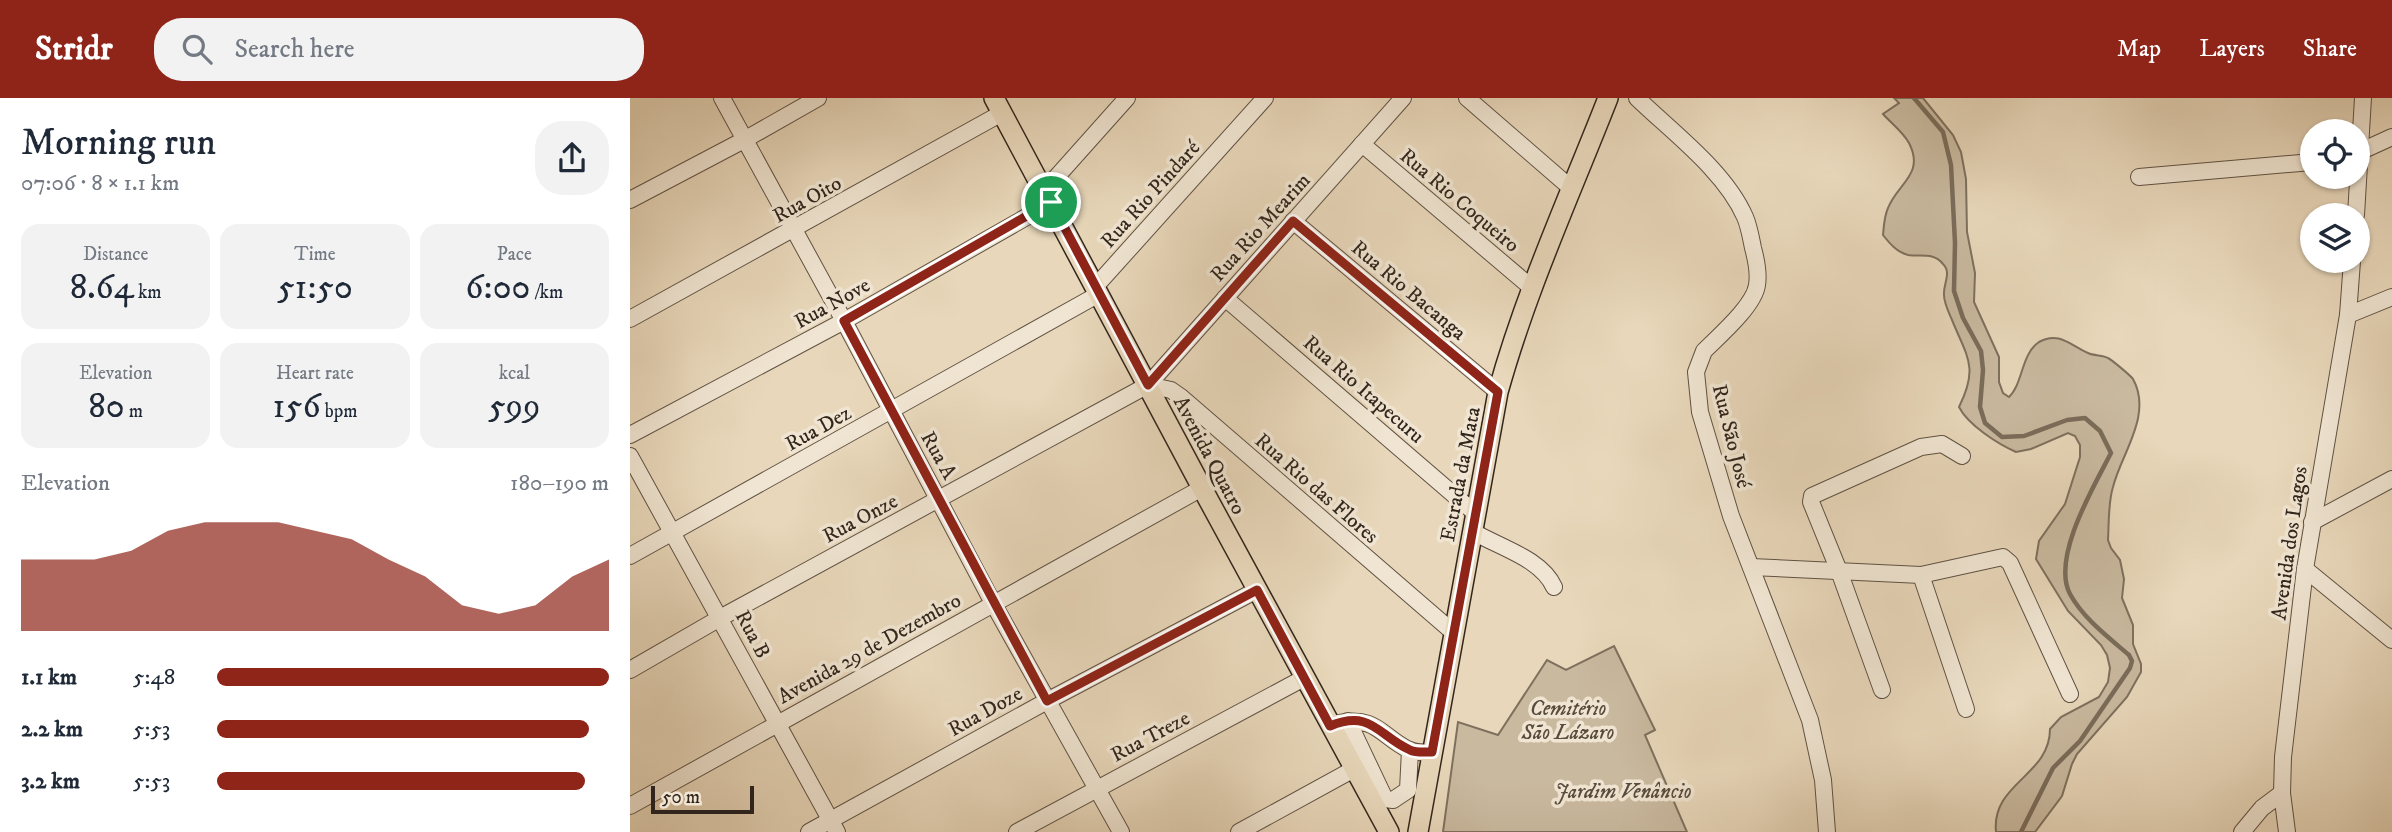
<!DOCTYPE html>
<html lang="en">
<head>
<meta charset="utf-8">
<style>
	:root { --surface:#fff; --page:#f2f2f3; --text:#1f2937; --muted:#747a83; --accent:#8f2418 }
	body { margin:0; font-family:"IM FELL DW Pica",serif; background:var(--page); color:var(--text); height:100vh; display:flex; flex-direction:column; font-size:26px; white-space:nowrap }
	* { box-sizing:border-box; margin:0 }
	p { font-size:23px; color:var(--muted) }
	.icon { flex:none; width:38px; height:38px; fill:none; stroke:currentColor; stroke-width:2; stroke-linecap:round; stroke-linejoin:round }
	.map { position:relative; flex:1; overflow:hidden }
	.details { display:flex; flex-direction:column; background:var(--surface); width:630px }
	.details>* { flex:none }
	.fabs { position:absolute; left:1670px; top:21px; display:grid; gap:14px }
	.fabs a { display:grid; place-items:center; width:70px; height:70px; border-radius:50%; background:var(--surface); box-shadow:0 2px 5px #0004; font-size:35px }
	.scale { position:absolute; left:21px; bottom:18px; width:103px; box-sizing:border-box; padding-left:7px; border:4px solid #32261c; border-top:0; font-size:19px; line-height:24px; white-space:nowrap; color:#32261c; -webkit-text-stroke:5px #f0e5d2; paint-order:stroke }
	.pin { position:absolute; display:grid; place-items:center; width:60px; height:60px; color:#fff; margin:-30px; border:4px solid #fff; border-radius:50%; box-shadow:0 2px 7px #0007 }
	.round { display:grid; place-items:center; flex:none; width:74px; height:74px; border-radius:28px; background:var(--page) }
	.head { display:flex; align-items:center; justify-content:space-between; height:119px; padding:0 21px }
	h1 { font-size:38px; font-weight:600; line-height:52px }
	.stats { display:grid; grid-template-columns:repeat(3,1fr); gap:10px; height:119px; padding:7px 21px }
	.stats div { display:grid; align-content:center; border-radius:18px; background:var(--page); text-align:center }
	.stats b { font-size:35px; font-weight:600 }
	.stats small { font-size:19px; font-weight:400 }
	.stats p { font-size:19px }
	.chart { height:196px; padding:14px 21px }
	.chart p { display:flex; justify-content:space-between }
	.chart svg { width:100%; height:126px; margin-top:7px; fill:var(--accent); opacity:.7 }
	ul { padding:0 21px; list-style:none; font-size:23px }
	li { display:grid; grid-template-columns:112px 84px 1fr; align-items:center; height:52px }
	li i { height:18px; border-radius:9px; background:var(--accent) }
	header { display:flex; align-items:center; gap:42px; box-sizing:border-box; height:98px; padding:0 35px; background:var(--accent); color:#fff }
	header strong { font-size:33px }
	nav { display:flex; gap:38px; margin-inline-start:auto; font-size:24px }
	.search { width:490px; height:63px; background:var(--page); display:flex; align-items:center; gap:18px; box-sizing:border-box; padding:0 24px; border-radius:28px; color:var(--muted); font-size:26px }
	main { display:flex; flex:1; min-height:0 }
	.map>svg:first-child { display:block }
	.green { fill:#c9b99f; stroke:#7e705e; stroke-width:2 }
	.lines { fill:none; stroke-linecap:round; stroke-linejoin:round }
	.stream { stroke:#7a6c5a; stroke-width:4.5 }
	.minor-casing { stroke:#605244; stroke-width:18 }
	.major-casing { stroke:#32261c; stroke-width:22 }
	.minor { stroke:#f0e5d2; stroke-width:16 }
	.major { stroke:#e8d7ba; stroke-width:19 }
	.route-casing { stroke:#fff; stroke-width:14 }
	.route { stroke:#8f2418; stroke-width:9 }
	.labels { text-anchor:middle; stroke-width:7; stroke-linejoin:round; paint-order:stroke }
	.street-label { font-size:21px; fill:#32261c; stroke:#f0e5d2 }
	.park-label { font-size:21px; font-style:italic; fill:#584b3d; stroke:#f0e5d2 }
</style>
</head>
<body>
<header>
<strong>Stridr</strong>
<div class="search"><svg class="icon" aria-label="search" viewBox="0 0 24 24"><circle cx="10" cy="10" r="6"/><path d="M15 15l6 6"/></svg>Search here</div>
<nav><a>Map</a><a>Layers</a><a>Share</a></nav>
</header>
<main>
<section class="details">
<div class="head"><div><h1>Morning run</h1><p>07:06 · 8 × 1.1 km</p></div><a class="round"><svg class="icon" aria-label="share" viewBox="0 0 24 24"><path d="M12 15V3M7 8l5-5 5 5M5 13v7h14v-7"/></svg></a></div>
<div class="stats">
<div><p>Distance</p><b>8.64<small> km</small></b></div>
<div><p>Time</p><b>51:50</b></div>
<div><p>Pace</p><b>6:00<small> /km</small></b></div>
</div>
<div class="stats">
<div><p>Elevation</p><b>80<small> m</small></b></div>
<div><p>Heart rate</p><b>156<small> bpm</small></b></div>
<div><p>kcal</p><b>599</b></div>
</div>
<div class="chart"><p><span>Elevation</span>180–190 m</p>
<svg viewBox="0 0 160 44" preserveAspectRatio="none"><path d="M0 44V19L10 19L20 19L30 16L40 9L50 6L60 6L70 6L80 9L90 12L100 19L110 25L120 35L130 38L140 35L150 25L160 19V44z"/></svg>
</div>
<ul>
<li><b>1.1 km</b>5:48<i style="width:100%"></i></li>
<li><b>2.2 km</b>5:53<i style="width:95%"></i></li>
<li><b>3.2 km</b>5:53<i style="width:94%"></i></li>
</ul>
</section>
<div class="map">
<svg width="1762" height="734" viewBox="0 0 1762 734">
	<rect width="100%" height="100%" fill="#e8d7ba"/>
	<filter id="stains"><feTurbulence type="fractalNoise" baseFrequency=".00286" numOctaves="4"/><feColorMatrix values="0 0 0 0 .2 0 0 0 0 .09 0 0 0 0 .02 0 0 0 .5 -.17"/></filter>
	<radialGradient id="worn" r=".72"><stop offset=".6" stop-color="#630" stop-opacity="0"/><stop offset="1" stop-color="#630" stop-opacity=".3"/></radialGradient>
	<g class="green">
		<path d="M1264,0H1293L1323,37L1331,54L1336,81L1337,134L1345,175L1344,204L1369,259V284L1373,295L1379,299C1393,286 1391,256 1409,244C1429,233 1440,247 1458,255C1464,258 1473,257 1478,260C1482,262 1501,278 1503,281C1523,317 1491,356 1483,389C1478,405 1479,425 1478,442L1481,450L1490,462L1494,481L1492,500L1503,527V546L1511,566V574L1497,599L1447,656L1442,666L1432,698L1405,734H1366C1361,685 1420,678 1420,631L1431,619L1469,599L1478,584L1480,570L1477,557L1471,547L1438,513L1406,461L1409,443L1435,406L1450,359V347L1445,338L1438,335L1401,351L1386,354C1368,346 1338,327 1329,309C1349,269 1337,259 1322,222C1319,215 1314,205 1314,197C1313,186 1322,175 1313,166C1303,154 1291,159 1278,157C1267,154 1260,146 1253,137C1254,128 1254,119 1258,110C1268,85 1295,76 1279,45C1273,34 1261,25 1253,16L1269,5Z"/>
		<polygon points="984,548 1025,632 1015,637 1057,734 813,734 828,624 868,637 917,562 936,572"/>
	</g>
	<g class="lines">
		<path class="stream" d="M1284,0L1313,34L1321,67L1325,145L1324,193L1333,220L1351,253L1353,272L1350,309L1355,325L1372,339L1394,338L1437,322L1455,320L1470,333L1481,355C1464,388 1421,460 1440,496C1453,520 1478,539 1499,557L1502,563L1500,570L1450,643L1423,670L1391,734"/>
		<defs>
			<g id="minor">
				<polyline points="92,0 214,223 363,505 491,734"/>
				<polyline points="837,0 942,91"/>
				<path d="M1007,0C1042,34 1095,73 1115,119C1119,128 1121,140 1123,150C1126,161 1129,175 1127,187C1124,208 1089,238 1074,253L1066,274L1070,314L1101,418L1180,622L1193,682L1197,734"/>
				<polyline points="732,46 902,190"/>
				<polyline points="1727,55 1762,39"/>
				<polyline points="1509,79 1682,64"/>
				<polyline points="414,93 497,0"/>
				<polyline points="0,102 114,42 188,0"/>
				<polyline points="1726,117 1733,0"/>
				<polyline points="663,123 868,294"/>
				<polyline points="465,189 635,0"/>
				<polyline points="595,200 845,415"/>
				<polyline points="1718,217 1762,199"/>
				<polyline points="0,221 372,15"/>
				<polyline points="518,287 541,292 551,299 824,535"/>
				<polyline points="0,337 214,223 421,105"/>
				<polyline points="0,358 207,734"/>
				<polyline points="1682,424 1762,381"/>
				<path d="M842,433C868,449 911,460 924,489"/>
				<polyline points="0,458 469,196"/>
				<polyline points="1121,469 1291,477 1373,459 1380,465 1440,596"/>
				<polyline points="1675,471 1762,542"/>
				<polyline points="1291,477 1336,611"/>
				<polyline points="0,572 90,520 518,287 773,0"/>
				<polyline points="1252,592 1209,473 1181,404 1182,398 1291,349 1312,346 1332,358"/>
				<polyline points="718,623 755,701 763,702 778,692 780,652"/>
				<path d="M708,625C748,618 749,637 779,652C786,655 795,654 802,655"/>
				<polyline points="0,708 572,390"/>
				<polyline points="179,734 417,603 627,492"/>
				<polyline points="387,734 674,580"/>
				<polyline points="609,734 724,671"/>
				<polyline points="1612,734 1632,710 1652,695"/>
				<polyline points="1657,734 1652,695 1653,659 1675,471 1718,217 1722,163"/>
			</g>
			<g id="major">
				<polyline points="364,0 572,390 759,734"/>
				<path d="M788,734L868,294C896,193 940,97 978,0"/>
			</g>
		</defs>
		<use href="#minor" class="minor-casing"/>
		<use href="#major" class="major-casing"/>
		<use href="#minor" class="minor"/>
		<use href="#major" class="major"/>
	</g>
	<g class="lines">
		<defs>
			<path id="route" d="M421,104L518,287L663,123L868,294L802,654C795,654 786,655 780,652C748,638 742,611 700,628L627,492L417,603L214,223Z"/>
		</defs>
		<use href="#route" class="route-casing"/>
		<use href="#route" class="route"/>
	</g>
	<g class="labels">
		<g class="street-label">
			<text transform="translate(520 96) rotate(-48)" y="7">Rua Rio Pindaré</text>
			<text transform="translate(177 101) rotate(-29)" y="7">Rua Oito</text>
			<text transform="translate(830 102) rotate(40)" y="7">Rua Rio Coqueiro</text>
			<text transform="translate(630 129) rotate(-48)" y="7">Rua Rio Mearim</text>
			<text transform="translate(779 192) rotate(40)" y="7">Rua Rio Bacanga</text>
			<text transform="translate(202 205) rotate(-29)" y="7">Rua Nove</text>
			<text transform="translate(734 291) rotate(41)" y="7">Rua Rio Itapecuru</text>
			<text transform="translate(188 330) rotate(-29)" y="7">Rua Dez</text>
			<text transform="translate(1102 338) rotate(76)" y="7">Rua São José</text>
			<text transform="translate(309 357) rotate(61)" y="7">Rua A</text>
			<text transform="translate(580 357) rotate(62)" y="7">Avenida Quatro</text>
			<text transform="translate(830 376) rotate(-79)" y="7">Estrada da Mata</text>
			<text transform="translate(687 390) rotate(41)" y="7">Rua Rio das Flores</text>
			<text transform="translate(230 420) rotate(-28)" y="7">Rua Onze</text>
			<text transform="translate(1659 445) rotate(-82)" y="7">Avenida dos Lagos</text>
			<text transform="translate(123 536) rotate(62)" y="7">Rua B</text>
			<text transform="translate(239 550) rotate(-29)" y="7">Avenida 29 de Dezembro</text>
			<text transform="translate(355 613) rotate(-29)" y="7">Rua Doze</text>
			<text transform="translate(520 638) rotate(-28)" y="7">Rua Treze</text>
		</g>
		<g class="park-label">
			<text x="938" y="617">Cemitério<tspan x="938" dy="24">São Lázaro</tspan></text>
			<text x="993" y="700">Jardim Venâncio</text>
		</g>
	</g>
	<rect width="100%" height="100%" filter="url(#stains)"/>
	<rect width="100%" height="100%" fill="url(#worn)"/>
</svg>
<div class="fabs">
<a><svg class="icon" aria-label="locate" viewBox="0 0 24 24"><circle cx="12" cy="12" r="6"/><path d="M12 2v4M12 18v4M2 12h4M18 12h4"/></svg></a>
<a><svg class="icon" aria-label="layers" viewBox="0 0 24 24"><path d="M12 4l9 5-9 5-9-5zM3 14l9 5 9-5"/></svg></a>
</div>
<div class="scale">50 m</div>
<div class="pin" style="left:421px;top:104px;background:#1e9e55"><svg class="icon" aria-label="arrive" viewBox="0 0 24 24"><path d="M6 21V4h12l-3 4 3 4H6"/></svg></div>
</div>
</main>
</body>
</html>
